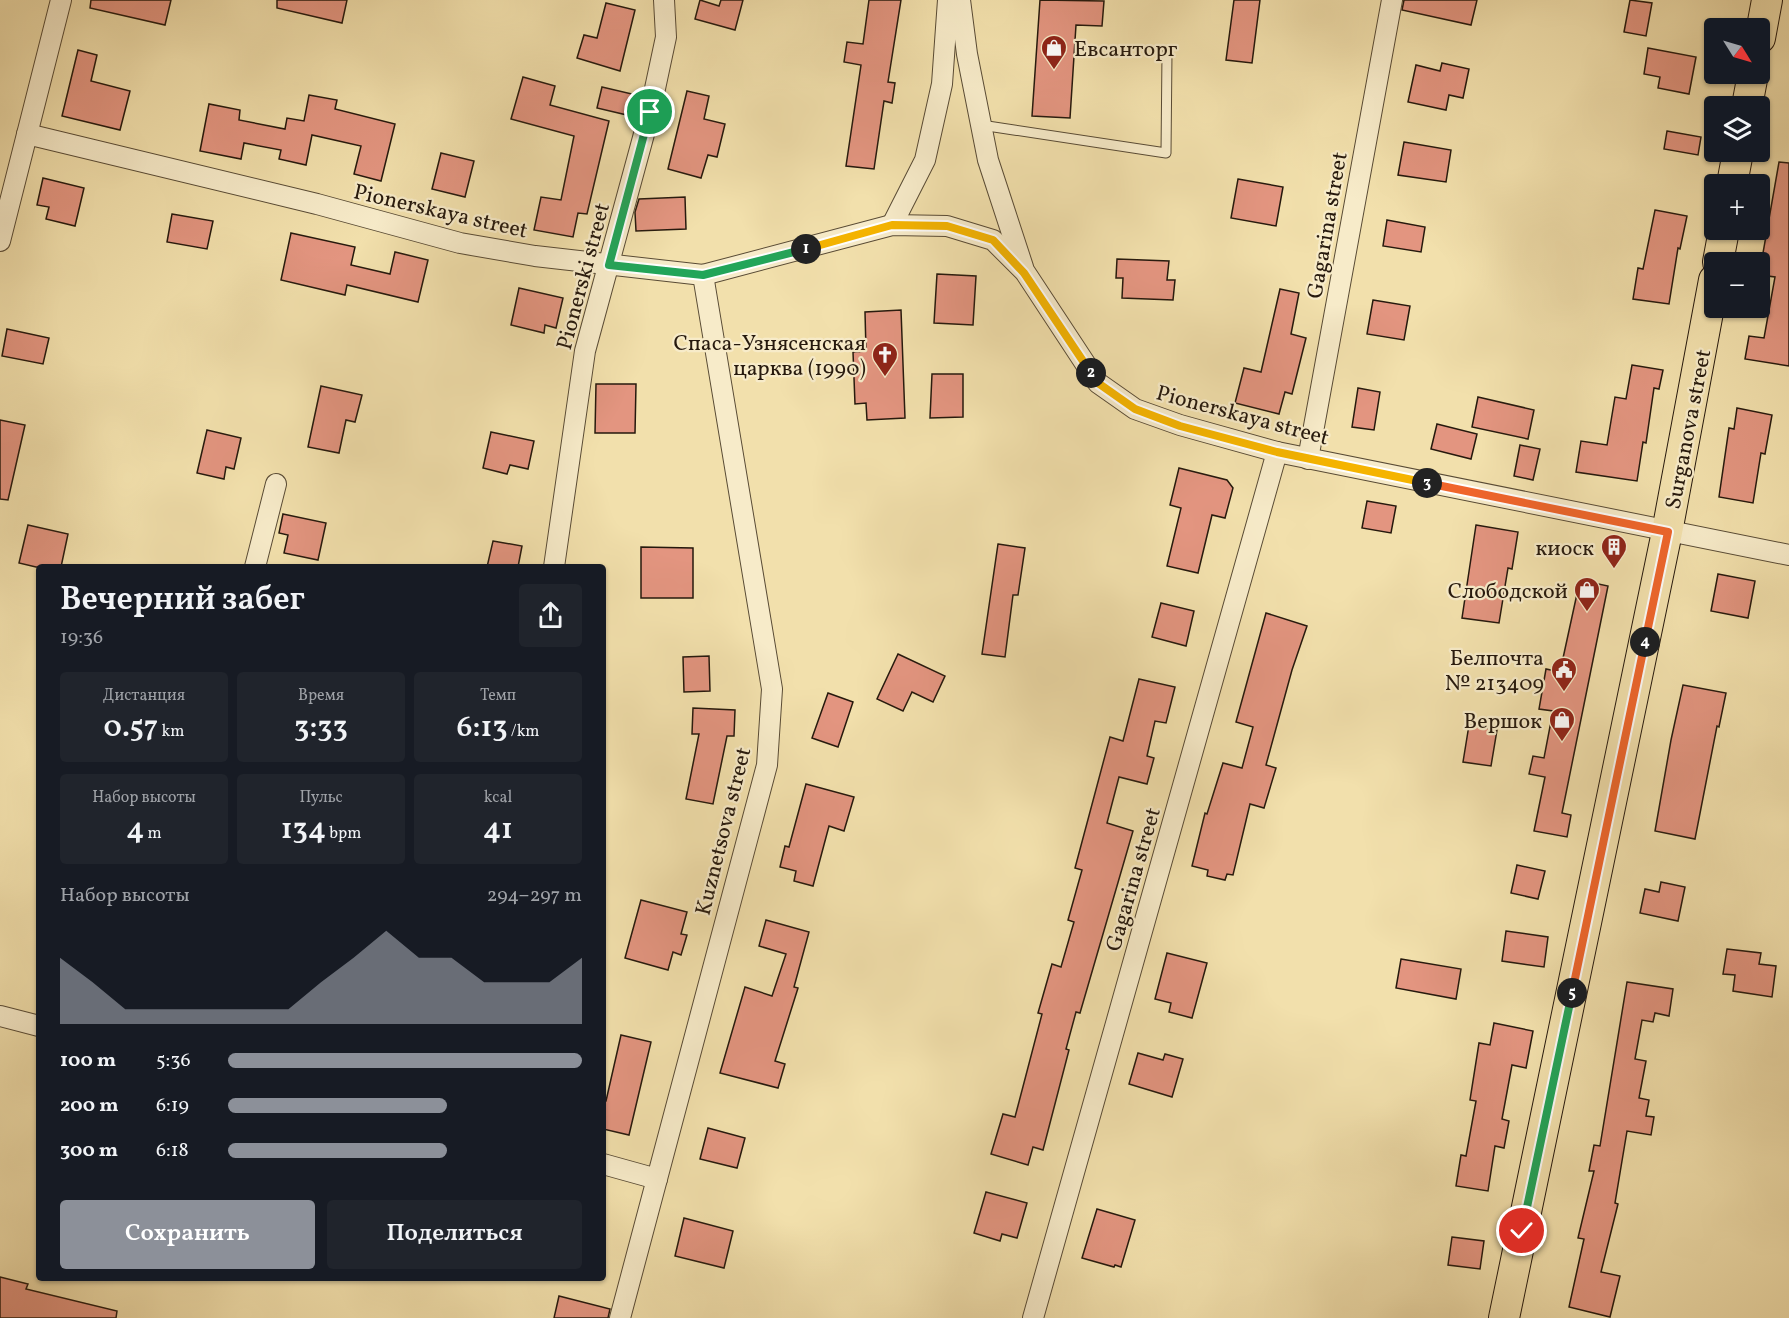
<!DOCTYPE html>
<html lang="ru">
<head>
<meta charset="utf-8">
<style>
	:root { --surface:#171b24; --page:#20242c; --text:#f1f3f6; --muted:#9ea1a6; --accent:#8c9099 }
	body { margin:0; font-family:Vollkorn,serif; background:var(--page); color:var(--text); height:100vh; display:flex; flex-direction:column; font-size:22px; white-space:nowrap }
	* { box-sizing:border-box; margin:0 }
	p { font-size:20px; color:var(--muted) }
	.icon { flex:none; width:33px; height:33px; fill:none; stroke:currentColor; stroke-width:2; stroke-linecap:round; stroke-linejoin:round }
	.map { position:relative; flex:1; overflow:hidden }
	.drawer { position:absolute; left:36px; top:564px; width:570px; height:717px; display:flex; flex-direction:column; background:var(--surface); border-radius:6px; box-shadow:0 2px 4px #0004 }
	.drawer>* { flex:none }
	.needle { width:39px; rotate:127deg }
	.controls { position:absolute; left:1704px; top:18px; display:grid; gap:12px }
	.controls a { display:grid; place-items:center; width:66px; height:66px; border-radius:6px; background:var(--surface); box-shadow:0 2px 4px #0004; font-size:30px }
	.pin { position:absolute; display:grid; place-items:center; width:51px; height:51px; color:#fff; margin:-26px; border:3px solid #fff; border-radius:50%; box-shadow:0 2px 6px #0007 }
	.km { position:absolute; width:30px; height:30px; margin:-15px; border-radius:50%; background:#222; color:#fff; font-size:16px; line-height:30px; text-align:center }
	.round { display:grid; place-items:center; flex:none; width:63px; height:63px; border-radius:6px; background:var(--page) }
	.summary { display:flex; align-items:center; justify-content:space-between; height:102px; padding:0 24px }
	h1 { font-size:33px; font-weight:600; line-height:45px }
	.metrics { display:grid; grid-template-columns:repeat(3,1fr); gap:9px; height:102px; padding:6px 24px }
	.metrics div { display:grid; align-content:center; border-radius:6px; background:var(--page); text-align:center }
	.metrics b { font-size:30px; font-weight:600 }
	.metrics small { font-size:16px; font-weight:400 }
	.metrics p { font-size:16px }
	.chart { height:168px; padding:12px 24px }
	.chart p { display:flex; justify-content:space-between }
	.chart svg { width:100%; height:108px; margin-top:6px; fill:var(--accent); opacity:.7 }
	.action { display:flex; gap:12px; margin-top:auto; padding:12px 24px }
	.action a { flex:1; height:69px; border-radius:6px; background:var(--accent); color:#fff; font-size:24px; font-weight:600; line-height:69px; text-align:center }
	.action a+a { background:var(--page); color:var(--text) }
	ul { padding:0 24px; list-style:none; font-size:20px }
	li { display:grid; grid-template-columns:96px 72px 1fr; align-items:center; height:45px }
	li i { height:15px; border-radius:8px; background:var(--accent) }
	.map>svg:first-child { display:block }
	.building { fill:#e39580; stroke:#26190d; stroke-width:1.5 }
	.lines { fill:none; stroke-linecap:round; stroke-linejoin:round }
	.lane-casing { stroke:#594b35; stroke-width:11 }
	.street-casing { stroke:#594b35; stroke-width:22 }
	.primary-casing { stroke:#26190d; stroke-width:32 }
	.lane { stroke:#f7ebc9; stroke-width:9 }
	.street { stroke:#f7ebc9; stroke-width:20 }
	.primary { stroke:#f2e0ac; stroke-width:30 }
	.split-1-casing { stroke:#fff; stroke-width:12 }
	.split-2-casing { stroke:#fff; stroke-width:12 }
	.split-3-casing { stroke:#fff; stroke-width:12 }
	.split-4-casing { stroke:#fff; stroke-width:12 }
	.split-5-casing { stroke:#fff; stroke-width:12 }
	.split-6-casing { stroke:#fff; stroke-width:12 }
	.split-1 { stroke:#22a559; stroke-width:8 }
	.split-2 { stroke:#f5b400; stroke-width:8 }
	.split-3 { stroke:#f5b400; stroke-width:8 }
	.split-4 { stroke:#f0652b; stroke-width:8 }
	.split-5 { stroke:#f0652b; stroke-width:8 }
	.split-6 { stroke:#22a559; stroke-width:8 }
	.labels { text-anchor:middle; stroke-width:4.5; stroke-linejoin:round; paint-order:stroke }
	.poi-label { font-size:22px; fill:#26190d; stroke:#f7ebc9; text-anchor:end }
	.street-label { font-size:22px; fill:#26190d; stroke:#f7ebc9 }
</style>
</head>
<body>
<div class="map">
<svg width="1789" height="1318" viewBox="0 0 1789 1318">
	<rect width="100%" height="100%" fill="#f2e0ac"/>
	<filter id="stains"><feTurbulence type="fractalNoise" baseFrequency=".00333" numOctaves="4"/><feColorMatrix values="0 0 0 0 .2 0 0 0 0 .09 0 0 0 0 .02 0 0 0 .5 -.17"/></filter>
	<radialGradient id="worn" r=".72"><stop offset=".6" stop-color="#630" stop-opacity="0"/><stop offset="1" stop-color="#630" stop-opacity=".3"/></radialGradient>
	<g class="building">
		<polygon points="91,0 171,0 165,25 90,8"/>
		<polygon points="277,0 347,0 342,23 277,8"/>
		<polygon points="700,0 719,6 721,0 743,0 735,30 695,19"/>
		<polygon points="869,0 901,0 888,82 895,83 892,103 884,101 874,169 846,166 861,65 844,62 847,42 863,44"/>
		<polygon points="1040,0 1104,1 1102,26 1076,25 1070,118 1032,116"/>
		<polygon points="1234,0 1260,0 1252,63 1226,60"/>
		<polygon points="1404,0 1477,0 1471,25 1402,10"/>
		<polygon points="1630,0 1652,3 1646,36 1624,32"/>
		<polygon points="606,3 635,10 620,71 577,58 584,35 597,38"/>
		<polygon points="1648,48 1696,57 1689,94 1658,88 1660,77 1644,74"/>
		<polygon points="78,50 97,55 91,81 130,91 120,130 62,116"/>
		<polygon points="1442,63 1469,69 1463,98 1449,95 1446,110 1408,102 1416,65 1440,71"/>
		<polygon points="523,77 555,86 550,105 609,121 587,214 578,213 573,237 534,230 541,197 561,200 574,136 511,119"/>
		<polygon points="602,87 632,94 627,115 597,108"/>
		<polygon points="687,91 709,96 704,119 725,124 717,157 708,155 701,178 668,169"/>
		<polygon points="309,95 337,100 335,109 395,124 381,181 354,174 361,146 312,135 306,165 279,159 281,150 244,143 241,159 200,151 209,104 240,110 239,120 285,129 287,118 304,121"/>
		<polygon points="1667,131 1701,137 1698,155 1664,149"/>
		<polygon points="1404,142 1451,150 1446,182 1398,175"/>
		<polygon points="441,153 474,161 465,197 432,189"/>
		<polygon points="1779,162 1789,163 1789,366 1745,359 1749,336 1764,338 1775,277 1760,275 1760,270"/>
		<polygon points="43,178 84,188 75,226 46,219 49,207 37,205"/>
		<polygon points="1238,179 1283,187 1276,226 1231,218"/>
		<polygon points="685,197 686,229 636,231 635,212 639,199"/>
		<polygon points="1655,210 1687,216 1680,249 1678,248 1669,304 1633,299 1638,268 1643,269"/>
		<polygon points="172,214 213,221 207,249 167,242"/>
		<polygon points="1387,220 1425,227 1421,252 1383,246"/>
		<polygon points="291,233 355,247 351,265 390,274 395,252 428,260 418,302 347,285 345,295 281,280"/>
		<polygon points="1117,259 1169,261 1167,280 1175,280 1173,300 1122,298 1123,278 1116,278"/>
		<polygon points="937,274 976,276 973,325 934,323"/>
		<polygon points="519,288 563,298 556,328 545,325 544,333 511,325"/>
		<polygon points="1280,289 1299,293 1291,334 1306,338 1292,394 1285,392 1279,414 1235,403 1244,368 1261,372"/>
		<polygon points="1373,300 1410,306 1404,340 1367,334"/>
		<polygon points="901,310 905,418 867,420 866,403 855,404 853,352 866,351 865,312"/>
		<polygon points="7,329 49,338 43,364 2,356"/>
		<polygon points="1632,365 1663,370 1659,389 1654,388 1646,443 1643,442 1637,481 1576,472 1581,441 1607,445 1615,397 1626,399"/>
		<polygon points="932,374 963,374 963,417 930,418"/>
		<polygon points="596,384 636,384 635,433 595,433"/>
		<polygon points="321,386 362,395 355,422 346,420 339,453 308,447"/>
		<polygon points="1358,388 1380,392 1374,430 1352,427"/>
		<polygon points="1478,397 1534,410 1528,439 1472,427"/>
		<polygon points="1737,408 1772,415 1765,454 1761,453 1753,503 1719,497 1729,428 1734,429"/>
		<polygon points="0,420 25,425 8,500 0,499"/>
		<polygon points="1437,424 1477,434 1471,459 1431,449"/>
		<polygon points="207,430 241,438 234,469 226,467 224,479 197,473"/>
		<polygon points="491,432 534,441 528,469 510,465 507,474 483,468"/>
		<polygon points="1520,445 1540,449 1533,480 1514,476"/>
		<polygon points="1179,468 1227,480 1233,488 1225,518 1212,515 1198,573 1167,566 1181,508 1170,505"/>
		<polygon points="1367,501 1396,506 1391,533 1362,528"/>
		<polygon points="283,514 326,523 318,560 284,553 288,535 279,533"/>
		<polygon points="28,525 68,534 61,567 36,567 19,563"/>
		<polygon points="1476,525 1518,532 1512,569 1508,568 1499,623 1462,618"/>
		<polygon points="493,541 522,546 518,567 487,567"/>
		<polygon points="998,544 1025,548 1018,595 1013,595 1005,657 982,654"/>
		<polygon points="641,547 693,548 693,598 641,598"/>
		<polygon points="1718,574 1755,581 1748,618 1711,611"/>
		<polygon points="1580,580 1608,586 1562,813 1571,815 1567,837 1534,831 1545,777 1529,774 1533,756 1544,758 1553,711 1539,709 1546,669 1560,672"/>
		<polygon points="1161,603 1194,611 1186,646 1152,637"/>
		<polygon points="1266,613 1307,626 1292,670 1266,765 1276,768 1264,808 1250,804 1233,875 1227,874 1225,880 1207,876 1208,870 1192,866 1205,813 1207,814 1223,763 1242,768 1253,727 1236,722"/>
		<polygon points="898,654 945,676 933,702 912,692 903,711 877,699"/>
		<polygon points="709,656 710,691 684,692 683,657"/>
		<polygon points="1139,679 1175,687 1166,723 1155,721 1147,756 1154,758 1147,784 1119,777 1107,823 1133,831 1080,1013 1076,1012 1066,1049 1069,1050 1043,1150 1033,1147 1028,1165 991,1154 1003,1114 1015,1117 1042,1014 1038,1013 1052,964 1061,967 1074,922 1068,920 1082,870 1075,868 1110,737 1123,741"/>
		<polygon points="1683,685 1726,693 1719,727 1717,726 1695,839 1655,831 1671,740"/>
		<polygon points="828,693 853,702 838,747 812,738"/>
		<polygon points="693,708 735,710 734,736 727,736 713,804 686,799 699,734 692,734"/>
		<polygon points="1469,725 1497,730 1491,766 1463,762"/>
		<polygon points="806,784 854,797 844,831 829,826 813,886 794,881 796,871 780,867 785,846 789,847"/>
		<polygon points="1517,865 1545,871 1538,899 1511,893"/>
		<polygon points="1661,882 1685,887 1678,921 1640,913 1645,889 1659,892"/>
		<polygon points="641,900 687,912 681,934 687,935 681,955 673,952 668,970 625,958"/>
		<polygon points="766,920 809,932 794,987 798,988 775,1061 785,1064 778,1088 720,1073 745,987 772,996 786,954 759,946"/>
		<polygon points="1506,931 1548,937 1544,967 1502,961"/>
		<polygon points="1727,949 1761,953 1759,964 1776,966 1772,997 1733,991 1735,975 1723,974"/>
		<polygon points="1167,953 1207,963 1192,1018 1169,1012 1171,1003 1155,999"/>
		<polygon points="1401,959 1461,969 1456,999 1396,988"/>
		<polygon points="1627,982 1673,989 1669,1016 1655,1013 1653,1022 1642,1020 1635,1059 1646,1061 1639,1098 1649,1100 1646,1116 1654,1117 1651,1135 1627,1131 1615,1203 1618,1204 1601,1272 1620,1276 1610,1317 1569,1307 1584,1239 1578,1238 1594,1171 1589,1171 1594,1145 1600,1146"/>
		<polygon points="1494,1023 1533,1031 1526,1068 1512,1065 1502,1119 1509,1121 1504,1148 1495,1146 1488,1191 1456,1186 1461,1155 1466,1156 1476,1101 1470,1100 1479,1043 1490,1045"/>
		<polygon points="621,1035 651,1042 629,1135 603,1129 603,1101 606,1101"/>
		<polygon points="1138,1053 1163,1060 1165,1054 1183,1059 1172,1097 1129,1084"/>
		<polygon points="708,1128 745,1138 737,1168 700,1159"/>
		<polygon points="986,1192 1027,1203 1017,1238 1002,1234 1000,1241 974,1233"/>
		<polygon points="1097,1209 1135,1220 1121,1267 1115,1265 1114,1267 1082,1258"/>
		<polygon points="684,1218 733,1231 724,1268 675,1256"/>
		<polygon points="1452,1237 1484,1241 1480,1269 1448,1265"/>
		<polygon points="0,1277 28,1284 26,1289 117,1311 116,1318 0,1318"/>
		<polygon points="559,1296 610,1309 608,1318 554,1318"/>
	</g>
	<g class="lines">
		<defs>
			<polyline id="lane" points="981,125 1166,153 1167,53"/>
			<g id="street">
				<polyline points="960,0 967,54 988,160 1023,267"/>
				<polyline points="27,134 317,204 460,243 535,256 703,275 892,225 947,226 993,240 1025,272 1098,383 1135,409 1180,425 1277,452 1789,555"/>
				<polyline points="892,225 925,160 942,84 948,0"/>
				<polyline points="0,241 61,0"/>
				<polyline points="1308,459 1392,0"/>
				<polyline points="255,567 276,484"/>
				<polyline points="554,567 585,351 650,112 666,37 664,0"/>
				<polyline points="0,1016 39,1026"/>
				<polyline points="603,1164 657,1179"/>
				<polyline points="620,1318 767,765 772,689 703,275"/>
				<polyline points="1033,1318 1277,452"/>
			</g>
			<g id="primary">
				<polyline points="1760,38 1767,0"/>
				<polyline points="1747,106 1753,74"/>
				<polyline points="1732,184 1738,152"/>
				<polyline points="1718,262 1724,230"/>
				<polyline points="1504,1318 1667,532 1714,280"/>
			</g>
		</defs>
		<use href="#lane" class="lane-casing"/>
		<use href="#street" class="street-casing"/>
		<use href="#primary" class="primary-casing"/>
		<use href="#lane" class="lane"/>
		<use href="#street" class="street"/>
		<use href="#primary" class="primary"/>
	</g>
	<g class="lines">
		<defs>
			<polyline id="split-1" points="650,112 609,265 703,275 806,249"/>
			<polyline id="split-2" points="806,249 892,225 947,226 993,240 1024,273 1091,373"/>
			<polyline id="split-3" points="1091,373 1098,383 1135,409 1180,426 1277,452 1427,483"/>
			<polyline id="split-4" points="1427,483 1668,532 1645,642"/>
			<polyline id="split-5" points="1572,993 1645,642"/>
			<polyline id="split-6" points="1522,1231 1572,993"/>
		</defs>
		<use href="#split-1" class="split-1-casing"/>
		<use href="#split-2" class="split-2-casing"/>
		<use href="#split-3" class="split-3-casing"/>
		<use href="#split-4" class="split-4-casing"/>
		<use href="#split-5" class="split-5-casing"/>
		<use href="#split-6" class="split-6-casing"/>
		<use href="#split-1" class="split-1"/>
		<use href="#split-2" class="split-2"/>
		<use href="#split-3" class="split-3"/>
		<use href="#split-4" class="split-4"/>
		<use href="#split-5" class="split-5"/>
		<use href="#split-6" class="split-6"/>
	</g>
	<defs>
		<symbol id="shop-pin" viewBox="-11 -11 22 30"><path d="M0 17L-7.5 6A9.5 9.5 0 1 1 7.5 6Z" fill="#8f2418" stroke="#f7ebc9"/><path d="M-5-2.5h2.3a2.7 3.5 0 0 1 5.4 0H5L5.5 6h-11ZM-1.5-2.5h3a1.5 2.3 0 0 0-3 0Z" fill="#fff"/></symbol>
		<symbol id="church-pin" viewBox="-11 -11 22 30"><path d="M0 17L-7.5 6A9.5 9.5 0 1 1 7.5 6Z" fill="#8f2418" stroke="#f7ebc9"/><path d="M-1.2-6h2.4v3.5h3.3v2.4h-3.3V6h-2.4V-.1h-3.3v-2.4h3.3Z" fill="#fff"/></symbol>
		<symbol id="building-pin" viewBox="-11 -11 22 30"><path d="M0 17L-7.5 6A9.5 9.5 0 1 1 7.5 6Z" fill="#8f2418" stroke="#f7ebc9"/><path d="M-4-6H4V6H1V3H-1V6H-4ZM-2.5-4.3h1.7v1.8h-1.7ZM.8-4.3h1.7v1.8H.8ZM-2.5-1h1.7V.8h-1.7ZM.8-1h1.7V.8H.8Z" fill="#fff"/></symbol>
		<symbol id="civic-pin" viewBox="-11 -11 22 30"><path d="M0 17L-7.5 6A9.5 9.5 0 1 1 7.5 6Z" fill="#8f2418" stroke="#f7ebc9"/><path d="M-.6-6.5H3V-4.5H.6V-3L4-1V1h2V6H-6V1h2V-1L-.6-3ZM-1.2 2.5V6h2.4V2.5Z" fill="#fff"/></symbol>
	</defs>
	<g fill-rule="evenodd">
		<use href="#shop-pin" x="1039" y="33" width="30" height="40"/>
		<use href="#church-pin" x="870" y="340" width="30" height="40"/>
		<use href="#building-pin" x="1599" y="532" width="30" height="40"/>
		<use href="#shop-pin" x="1572" y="575" width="30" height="40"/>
		<use href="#civic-pin" x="1549" y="655" width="30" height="40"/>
		<use href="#shop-pin" x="1547" y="705" width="30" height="40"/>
	</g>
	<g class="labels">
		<g class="poi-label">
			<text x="1074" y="56" text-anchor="start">Евсанторг</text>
			<text x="866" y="350">Спаса-Узнясенская<tspan x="866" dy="25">царква (1990)</tspan></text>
			<text x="1594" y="555">киоск</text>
			<text x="1568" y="598">Слободской</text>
			<text x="1544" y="665">Белпочта<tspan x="1544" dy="25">№ 213409</tspan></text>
			<text x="1542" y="728">Вершок</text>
		</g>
		<g class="street-label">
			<text transform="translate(441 210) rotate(13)" y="8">Pionerskaya street</text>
			<text transform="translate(1326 225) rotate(-80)" y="8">Gagarina street</text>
			<text transform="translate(582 276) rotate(-75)" y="8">Pionerski street</text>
			<text transform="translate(1243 414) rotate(15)" y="8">Pionerskaya street</text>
			<text transform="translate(1687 429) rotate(-79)" y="8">Surganova street</text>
			<text transform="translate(722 831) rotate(-76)" y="8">Kuznetsova street</text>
			<text transform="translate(1132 879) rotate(-74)" y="8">Gagarina street</text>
		</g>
	</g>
	<rect width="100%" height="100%" filter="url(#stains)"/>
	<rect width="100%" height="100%" fill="url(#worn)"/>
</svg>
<div class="controls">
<a><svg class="needle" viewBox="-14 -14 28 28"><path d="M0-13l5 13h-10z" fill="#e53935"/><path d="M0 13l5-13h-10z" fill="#9ea1a6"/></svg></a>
<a><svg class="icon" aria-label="layers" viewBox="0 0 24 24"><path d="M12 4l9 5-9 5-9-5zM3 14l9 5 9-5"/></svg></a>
<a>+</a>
<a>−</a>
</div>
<div class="pin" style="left:650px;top:112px;background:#1e9e55"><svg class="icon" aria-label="arrive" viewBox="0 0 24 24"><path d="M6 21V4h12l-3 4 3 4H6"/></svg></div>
<div class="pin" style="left:1522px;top:1231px;background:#d93025"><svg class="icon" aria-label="check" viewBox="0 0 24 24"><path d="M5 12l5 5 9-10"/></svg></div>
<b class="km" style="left:806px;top:249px">1</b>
<b class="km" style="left:1091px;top:373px">2</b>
<b class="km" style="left:1427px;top:483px">3</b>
<b class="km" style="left:1645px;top:642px">4</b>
<b class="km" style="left:1572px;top:993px">5</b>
<section class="drawer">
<div class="summary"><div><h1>Вечерний забег</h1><p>19:36</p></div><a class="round"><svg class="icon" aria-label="share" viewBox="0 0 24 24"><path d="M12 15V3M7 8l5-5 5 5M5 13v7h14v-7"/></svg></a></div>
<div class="metrics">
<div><p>Дистанция</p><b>0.57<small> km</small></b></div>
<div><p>Время</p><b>3:33</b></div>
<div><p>Темп</p><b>6:13<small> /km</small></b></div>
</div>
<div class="metrics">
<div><p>Набор высоты</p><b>4<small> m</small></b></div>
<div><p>Пульс</p><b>134<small> bpm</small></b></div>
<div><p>kcal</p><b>41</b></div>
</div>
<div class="chart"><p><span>Набор высоты</span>294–297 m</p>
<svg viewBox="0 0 160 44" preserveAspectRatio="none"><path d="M0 44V17L10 27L20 38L30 38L40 38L50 38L60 38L70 38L80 27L90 17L100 6L110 17L120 17L130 27L140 27L150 27L160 17V44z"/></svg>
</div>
<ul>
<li><b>100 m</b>5:36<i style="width:100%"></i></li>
<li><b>200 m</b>6:19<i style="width:62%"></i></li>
<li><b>300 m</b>6:18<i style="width:62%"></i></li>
</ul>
<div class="action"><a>Сохранить</a><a>Поделиться</a></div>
</section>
</div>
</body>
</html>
